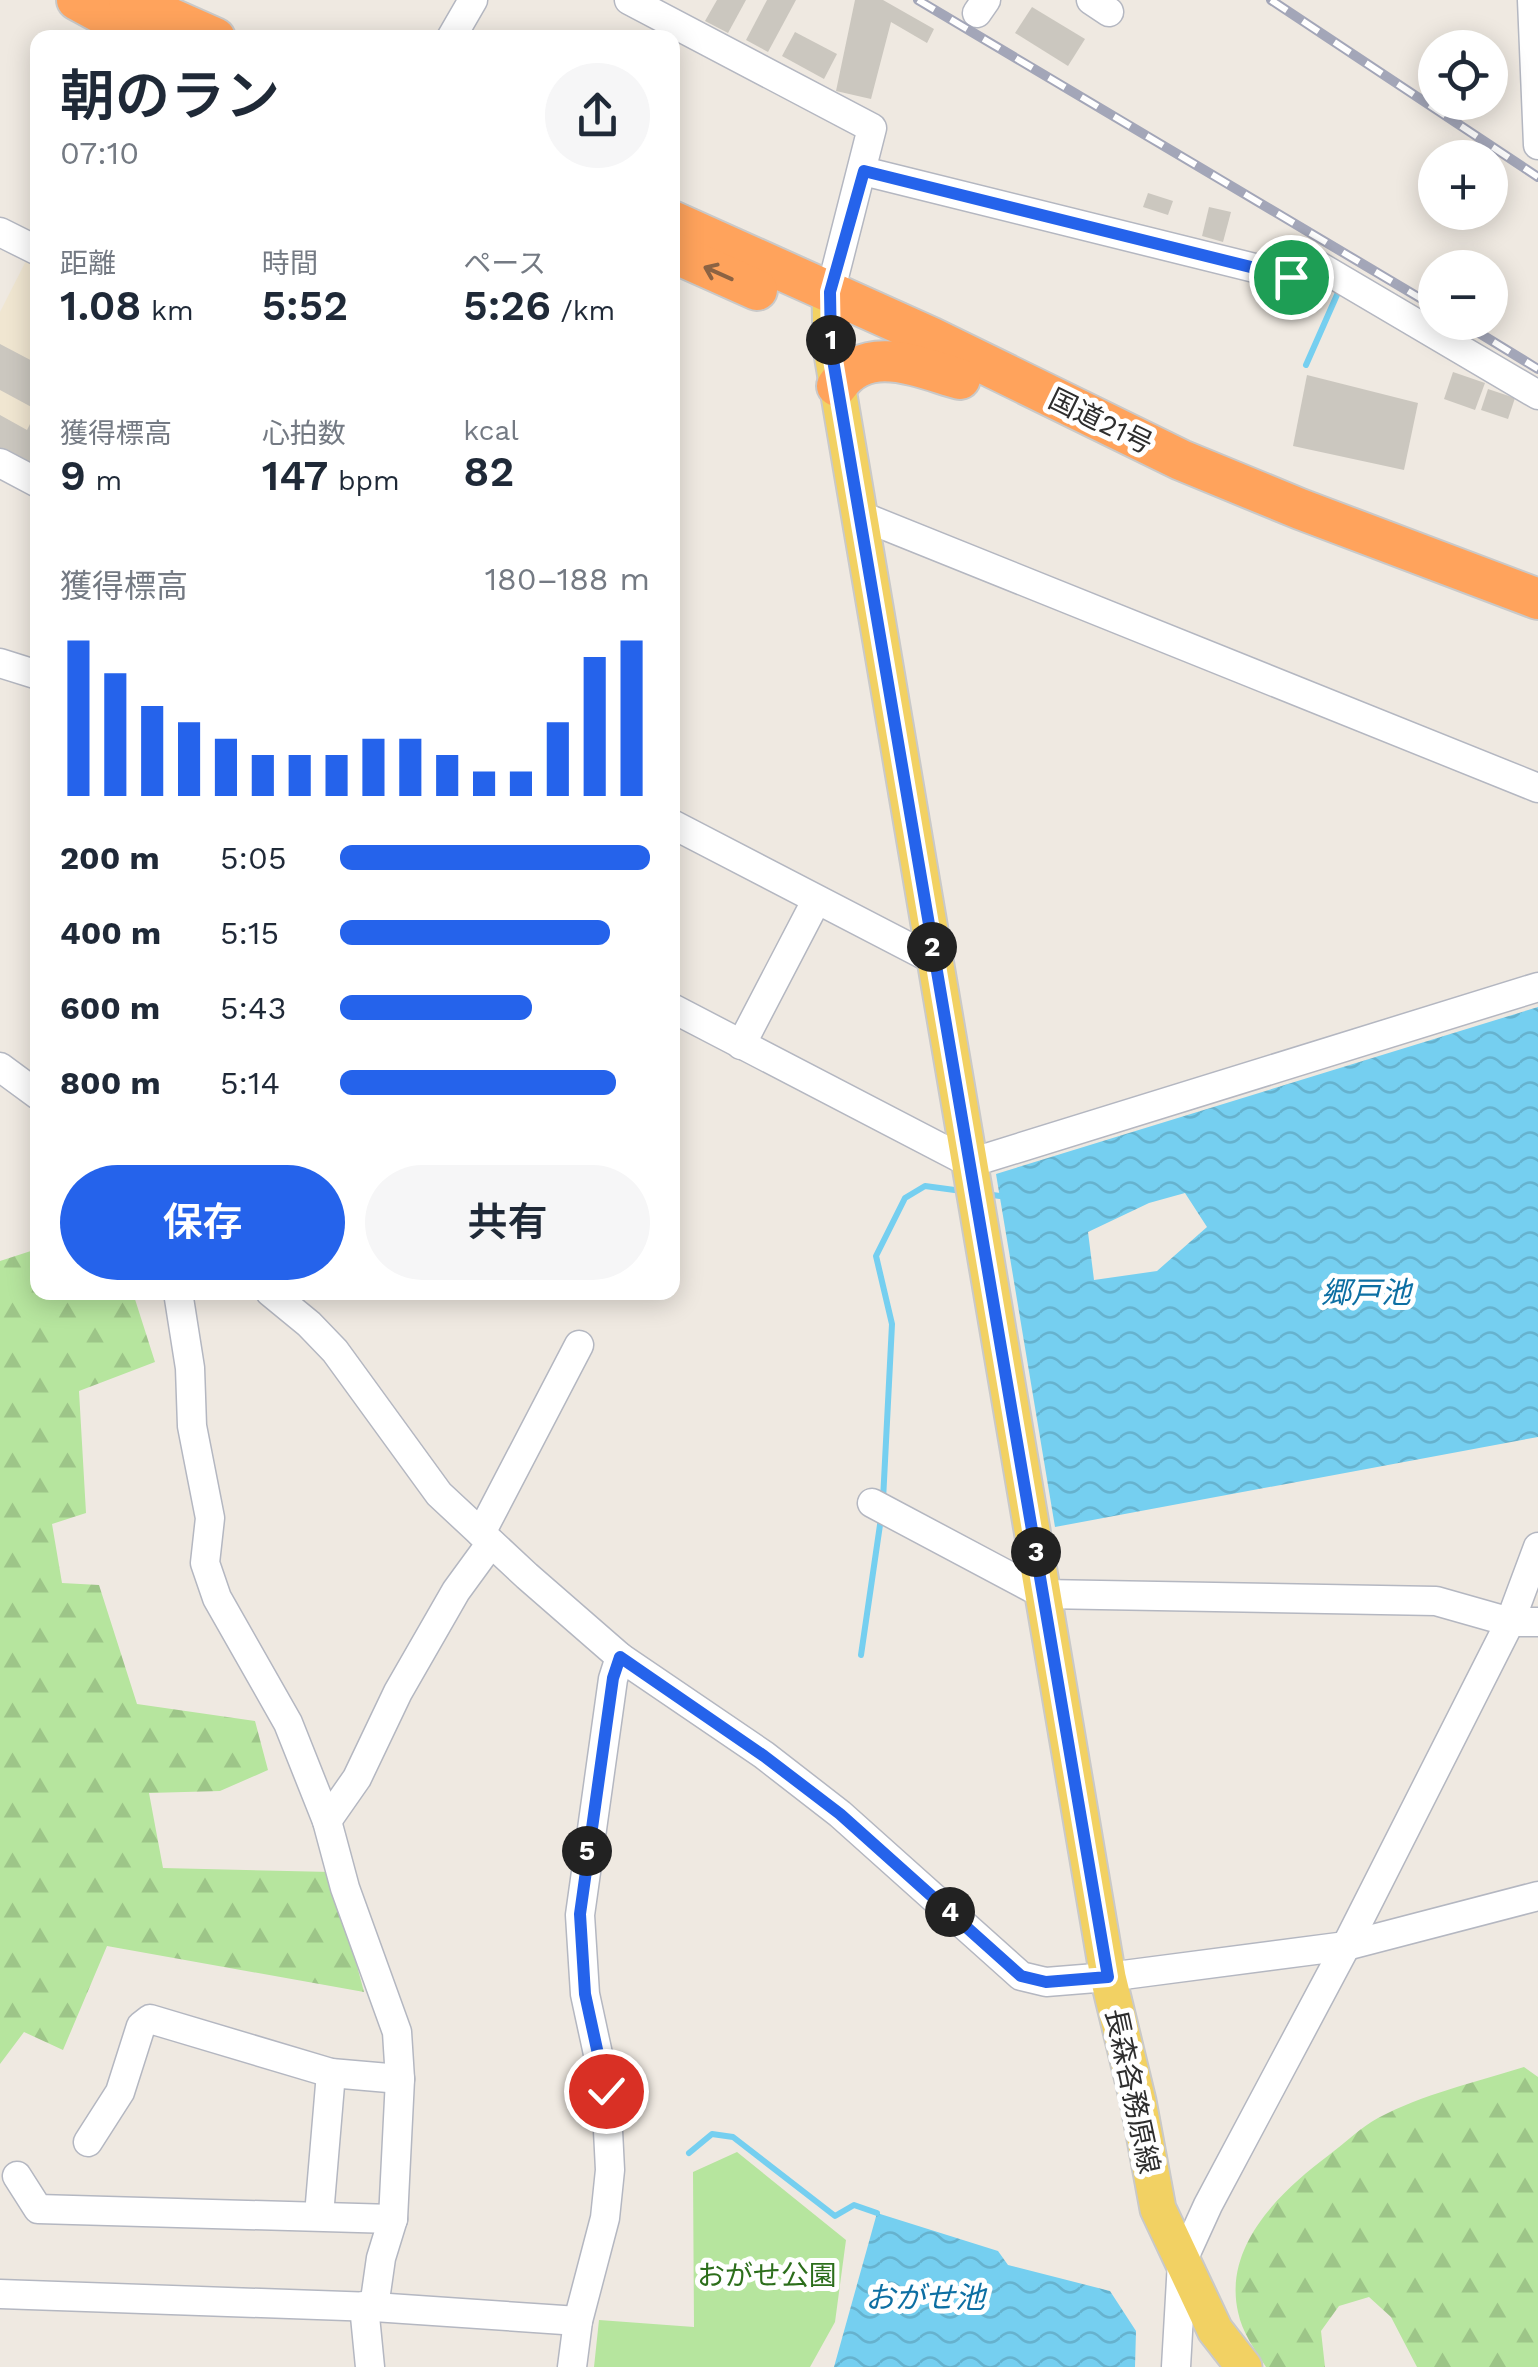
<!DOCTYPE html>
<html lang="ja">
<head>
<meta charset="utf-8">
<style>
	:root { --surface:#fff; --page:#f6f6f7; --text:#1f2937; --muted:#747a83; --accent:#2563eb }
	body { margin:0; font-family:"Work Sans","Noto Sans JP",sans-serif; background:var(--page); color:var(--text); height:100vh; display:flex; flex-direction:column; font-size:38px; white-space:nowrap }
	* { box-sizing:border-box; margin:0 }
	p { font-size:32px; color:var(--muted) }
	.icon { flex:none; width:55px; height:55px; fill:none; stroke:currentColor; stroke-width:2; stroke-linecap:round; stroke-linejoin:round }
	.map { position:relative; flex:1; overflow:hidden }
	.side { position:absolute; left:30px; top:30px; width:650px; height:1270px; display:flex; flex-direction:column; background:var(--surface); border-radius:20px; box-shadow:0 5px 25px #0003 }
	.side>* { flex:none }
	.fabs { position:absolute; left:1418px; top:30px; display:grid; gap:20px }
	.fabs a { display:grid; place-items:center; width:90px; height:90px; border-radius:50%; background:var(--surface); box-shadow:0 5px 25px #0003; font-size:50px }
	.pin { position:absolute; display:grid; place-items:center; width:85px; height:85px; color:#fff; margin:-42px; border:5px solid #fff; border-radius:50%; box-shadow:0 2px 10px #0007 }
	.km { position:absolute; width:50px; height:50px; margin:-25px; border-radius:50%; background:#222; color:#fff; font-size:28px; line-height:50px; text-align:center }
	.round { display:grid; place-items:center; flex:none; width:105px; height:105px; border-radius:52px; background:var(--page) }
	.summary { display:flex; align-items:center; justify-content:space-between; height:170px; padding:0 30px }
	h1 { font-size:55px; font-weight:600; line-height:75px }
	.figures { display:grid; grid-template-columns:repeat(3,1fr); gap:15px; height:170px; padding:10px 30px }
	.figures div { display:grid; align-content:center }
	.figures b { font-size:42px; font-weight:600 }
	.figures small { font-size:28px; font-weight:400 }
	.figures p { font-size:28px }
	.chart { height:280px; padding:20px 30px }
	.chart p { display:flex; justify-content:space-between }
	.chart svg { width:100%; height:180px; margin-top:10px; stroke:var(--accent); stroke-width:6 }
	.cta { display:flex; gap:20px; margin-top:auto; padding:20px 30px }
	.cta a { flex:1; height:115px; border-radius:60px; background:var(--accent); color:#fff; font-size:40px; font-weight:600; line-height:115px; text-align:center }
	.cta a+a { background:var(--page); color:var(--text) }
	ul { padding:0 30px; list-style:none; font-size:32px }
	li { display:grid; grid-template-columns:160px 120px 1fr; align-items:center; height:75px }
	li i { height:25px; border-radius:12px; background:var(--accent) }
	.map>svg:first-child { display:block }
	.education { fill:#f0e6d1 }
	.forest { fill:url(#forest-firs) }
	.park { fill:#b6e59e }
	.water { fill:url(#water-waves); fill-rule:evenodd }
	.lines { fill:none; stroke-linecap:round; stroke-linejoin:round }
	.stream { stroke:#75cff0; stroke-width:6 }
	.building { fill:#cbc7bf }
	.minor-casing { stroke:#b4b7c1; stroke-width:31 }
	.major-casing { stroke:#c9c9c9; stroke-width:39 }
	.highway-casing { stroke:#c9c9c9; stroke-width:44 }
	.minor { stroke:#fff; stroke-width:28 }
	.major { stroke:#f2d163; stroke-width:35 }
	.highway { stroke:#ffa35c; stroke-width:40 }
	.rail-casing { stroke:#a3a6b8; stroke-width:10 }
	.rail { stroke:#fff; stroke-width:6; stroke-dasharray:19; stroke-linecap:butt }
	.oneway { stroke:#8c6343 }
	.route-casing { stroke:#fff; stroke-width:20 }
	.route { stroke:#2563eb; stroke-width:12 }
	.labels { text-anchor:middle; stroke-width:10; stroke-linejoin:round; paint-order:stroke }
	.street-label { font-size:28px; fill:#2e2e2e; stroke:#fff }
	.park-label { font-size:28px; fill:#2c6e1b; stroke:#fff }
	.water-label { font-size:30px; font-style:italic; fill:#0d6fa3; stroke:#fff }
</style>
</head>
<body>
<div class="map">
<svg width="1538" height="2367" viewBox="0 0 1538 2367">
	<defs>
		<pattern id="forest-firs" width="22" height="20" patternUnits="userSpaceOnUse" patternTransform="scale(2.5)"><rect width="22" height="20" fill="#b6e59e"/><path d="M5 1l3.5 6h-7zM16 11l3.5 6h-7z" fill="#9dc588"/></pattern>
		<pattern id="water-waves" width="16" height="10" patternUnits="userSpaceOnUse" patternTransform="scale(2.5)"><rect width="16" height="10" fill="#75cff0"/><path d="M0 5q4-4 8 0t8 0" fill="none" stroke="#66b2ce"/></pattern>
	</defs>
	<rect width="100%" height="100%" fill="#efe9e1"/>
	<polygon class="education" points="30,253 37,257 37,473 0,454 0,312"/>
	<g class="forest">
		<polygon points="37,1249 38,1292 133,1293 155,1362 79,1391 86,1513 52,1524 62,1583 99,1585 137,1704 255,1721 268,1770 220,1791 149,1793 163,1868 332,1872 364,1992 107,1946 63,2050 24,2032 0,2064 0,1261"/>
		<path d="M1524,2067L1538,2077V2367H1417L1391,2317L1369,2297L1339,2306L1321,2331L1325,2367H1266C1255,2350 1242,2332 1238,2312C1223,2245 1281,2191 1329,2155C1345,2143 1361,2127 1378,2118C1423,2094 1476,2082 1524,2067Z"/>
	</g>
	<polygon class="park" points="737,2152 846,2240 835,2322 810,2367 594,2367 599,2320 694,2327 693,2172"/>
	<g class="water">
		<path d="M1538,1007V1437L1055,1527L996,1174ZM1185,1193L1207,1227L1157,1271L1094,1280L1088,1232L1149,1203Z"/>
		<polygon points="877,2213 998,2251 1008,2265 1110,2291 1136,2331 1135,2367 834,2367"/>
	</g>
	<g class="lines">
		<g class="stream">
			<polyline points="1306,365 1340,288"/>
			<polyline points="985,1194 1000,1196"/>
			<polyline points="883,1500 892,1324 876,1256 905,1198 925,1186 962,1191"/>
			<polyline points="861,1655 881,1518"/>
			<polyline points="689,2153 712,2134 733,2137 835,2216 854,2205 877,2213"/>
		</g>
	</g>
	<g class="building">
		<polygon points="717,0 746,0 728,33 705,21"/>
		<polygon points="767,0 796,0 768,52 746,40"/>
		<polygon points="855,0 883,0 934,29 927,43 891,22 871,99 836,91"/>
		<polygon points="1032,7 1085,39 1068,66 1015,33"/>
		<polygon points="795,32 837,54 824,79 782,56"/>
		<polygon points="1148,193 1173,201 1168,215 1143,207"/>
		<polygon points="1209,207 1231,212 1223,242 1202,236"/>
		<polygon points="0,344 38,364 38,469 0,449 0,415 27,430 37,410 0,390"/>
		<polygon points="1453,372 1485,383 1475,410 1444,399"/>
		<polygon points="1307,375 1418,403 1404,470 1293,446"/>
		<polygon points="1488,389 1515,398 1508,419 1481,410"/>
	</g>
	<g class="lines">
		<defs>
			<g id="minor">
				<polyline points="629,0 872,128 830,293"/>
				<polyline points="1091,0 1109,12"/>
				<polyline points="1532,0 1538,145"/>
				<polyline points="977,13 986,0"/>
				<polyline points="451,38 473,0"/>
				<polyline points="863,171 1291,277 1302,256 1538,395"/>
				<polyline points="0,232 38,251"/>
				<polyline points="0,463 38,483"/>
				<polyline points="859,515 1538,788"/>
				<polyline points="0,663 38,675"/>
				<polyline points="672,824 934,960"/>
				<polyline points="672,1008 970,1163 1538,987"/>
				<polyline points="741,1045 816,901"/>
				<polyline points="0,1067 38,1095"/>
				<polyline points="178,1292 190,1368 192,1426 210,1518 205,1563 217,1598 288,1723 327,1821 345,1888 397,2032 400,2079 393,2219 381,2258 374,2307"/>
				<polyline points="270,1292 309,1324 335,1351 439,1494 527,1576 620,1657 764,1755 840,1814 1021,1976 1046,1982 1108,1977 1346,1946 1538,1896"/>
				<polyline points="872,1503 1043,1594 1436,1601 1510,1622 1538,1622"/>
				<polyline points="481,1533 579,1345"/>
				<polyline points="327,1821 357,1778 398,1692 456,1591 491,1543"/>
				<polyline points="88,2142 120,2092 141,2026 150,2019 331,2073 400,2079"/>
				<polyline points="17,2176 38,2209 393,2219"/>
				<polyline points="319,2215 331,2073"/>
				<polyline points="0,2294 374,2307 578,2321"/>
				<polyline points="364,2306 370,2367"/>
				<polyline points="572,2367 578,2321 605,2218 610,2170 606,2091 585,1994 580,1915 613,1679 620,1657"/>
				<polyline points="1176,2367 1182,2262 1208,2205 1346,1946 1510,1622 1538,1547"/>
			</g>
			<polyline id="major" points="830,293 831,348 1108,1977 1138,2101 1158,2209 1215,2330 1244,2367"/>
			<g id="highway">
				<polyline points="77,0 147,38"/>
				<polyline points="129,0 215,38"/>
				<polyline points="672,221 930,337 1181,460 1300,509 1538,599"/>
				<polyline points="672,252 757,290"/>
				<path d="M837,386C867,342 920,368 960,379"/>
			</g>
		</defs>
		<use href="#minor" class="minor-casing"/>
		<use href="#major" class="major-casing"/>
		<use href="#highway" class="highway-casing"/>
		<use href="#minor" class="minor"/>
		<use href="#major" class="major"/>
		<use href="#highway" class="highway"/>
		<defs>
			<g id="rail">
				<polyline points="918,0 1435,307"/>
				<polyline points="1271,0 1538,177"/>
				<polyline points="1461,322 1538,369"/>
			</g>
		</defs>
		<use href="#rail" class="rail-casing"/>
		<use href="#rail" class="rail"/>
	</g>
	<defs><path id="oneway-shaft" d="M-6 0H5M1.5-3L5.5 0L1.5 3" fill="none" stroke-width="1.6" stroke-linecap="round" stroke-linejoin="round" transform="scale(2.5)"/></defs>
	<use class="oneway" href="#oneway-shaft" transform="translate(718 273) rotate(-156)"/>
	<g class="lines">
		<defs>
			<polyline id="route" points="606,2091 585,1994 580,1914 613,1678 620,1657 764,1756 840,1814 1021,1976 1046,1982 1108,1977 831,348 830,292 864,171 1291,277"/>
		</defs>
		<use href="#route" class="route-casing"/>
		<use href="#route" class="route"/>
	</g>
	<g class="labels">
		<g class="street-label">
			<text transform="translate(1101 421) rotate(26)" y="10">国道21号</text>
			<text transform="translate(1133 2091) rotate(78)" y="10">長森各務原線</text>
		</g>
		<g class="park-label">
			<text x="767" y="2285">おがせ公園</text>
		</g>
		<g class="water-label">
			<text x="1366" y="1303">郷戸池</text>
			<text x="925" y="2308">おがせ池</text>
		</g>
	</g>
</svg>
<div class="fabs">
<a><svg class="icon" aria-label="locate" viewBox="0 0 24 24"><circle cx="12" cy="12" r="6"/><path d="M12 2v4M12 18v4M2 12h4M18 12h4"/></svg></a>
<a>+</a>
<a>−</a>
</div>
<div class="pin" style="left:1291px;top:277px;background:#1e9e55"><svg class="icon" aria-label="arrive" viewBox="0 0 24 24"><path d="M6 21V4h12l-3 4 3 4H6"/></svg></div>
<div class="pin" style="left:606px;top:2091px;background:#d93025"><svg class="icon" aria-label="check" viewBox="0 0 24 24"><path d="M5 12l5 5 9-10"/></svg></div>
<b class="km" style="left:831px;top:340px">1</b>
<b class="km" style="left:932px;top:947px">2</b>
<b class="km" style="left:1036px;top:1552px">3</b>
<b class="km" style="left:950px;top:1912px">4</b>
<b class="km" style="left:587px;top:1851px">5</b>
<section class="side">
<div class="summary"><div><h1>朝のラン</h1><p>07:10</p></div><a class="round"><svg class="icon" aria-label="share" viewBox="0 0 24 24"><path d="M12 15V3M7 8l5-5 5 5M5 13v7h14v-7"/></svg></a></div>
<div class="figures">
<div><p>距離</p><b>1.08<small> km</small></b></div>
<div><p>時間</p><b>5:52</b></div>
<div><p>ペース</p><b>5:26<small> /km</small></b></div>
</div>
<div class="figures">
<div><p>獲得標高</p><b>9<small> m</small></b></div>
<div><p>心拍数</p><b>147<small> bpm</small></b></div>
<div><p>kcal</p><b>82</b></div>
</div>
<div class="chart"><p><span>獲得標高</span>180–188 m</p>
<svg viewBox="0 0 160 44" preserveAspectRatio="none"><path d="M5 44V6M15 44V14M25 44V22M35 44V26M45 44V30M55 44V34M65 44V34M75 44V34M85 44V30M95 44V30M105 44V34M115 44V38M125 44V38M135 44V26M145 44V10M155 44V6"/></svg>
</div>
<ul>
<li><b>200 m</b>5:05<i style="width:100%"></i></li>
<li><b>400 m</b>5:15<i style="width:87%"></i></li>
<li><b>600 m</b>5:43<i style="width:62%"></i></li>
<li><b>800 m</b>5:14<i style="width:89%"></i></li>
</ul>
<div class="cta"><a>保存</a><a>共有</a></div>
</section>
</div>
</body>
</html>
